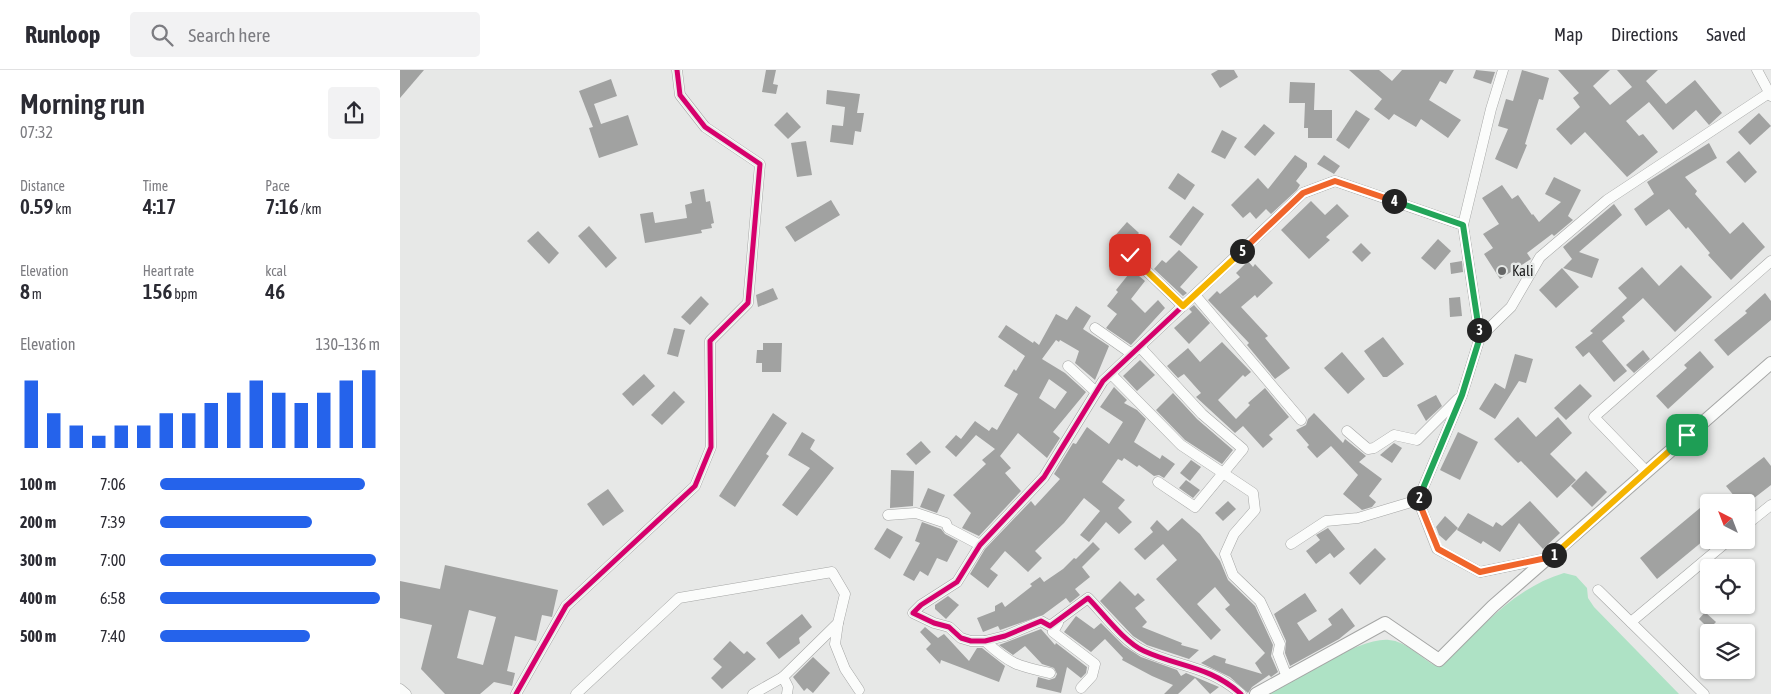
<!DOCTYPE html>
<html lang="en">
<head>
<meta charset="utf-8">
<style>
	:root { --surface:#fff; --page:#f2f2f3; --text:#2b2b33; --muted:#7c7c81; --line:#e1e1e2; --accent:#2563eb }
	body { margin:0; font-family:"Asap Condensed",sans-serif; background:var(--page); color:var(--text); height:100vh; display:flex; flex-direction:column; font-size:19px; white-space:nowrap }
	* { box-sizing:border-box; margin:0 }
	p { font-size:16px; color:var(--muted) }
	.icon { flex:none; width:28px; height:28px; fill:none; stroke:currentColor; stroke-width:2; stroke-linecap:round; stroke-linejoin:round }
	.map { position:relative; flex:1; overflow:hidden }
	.panel { display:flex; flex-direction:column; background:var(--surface); width:400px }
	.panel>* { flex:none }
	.needle { width:32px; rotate:318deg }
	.controls { position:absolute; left:1300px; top:424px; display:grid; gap:10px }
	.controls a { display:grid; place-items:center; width:55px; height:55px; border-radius:5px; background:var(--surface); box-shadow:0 1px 4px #0004; font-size:25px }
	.pin { position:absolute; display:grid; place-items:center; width:42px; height:42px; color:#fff; margin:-21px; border-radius:10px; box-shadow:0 2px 8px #0006 }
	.km { position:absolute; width:25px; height:25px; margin:-12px; border-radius:50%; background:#222; color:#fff; font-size:14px; line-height:25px; text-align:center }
	.round { display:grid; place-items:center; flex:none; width:52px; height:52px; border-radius:5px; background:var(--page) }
	.head { display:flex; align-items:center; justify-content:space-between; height:85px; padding:0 20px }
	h1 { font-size:28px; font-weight:600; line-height:38px }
	.stats { display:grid; grid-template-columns:repeat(3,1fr); gap:8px; height:85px; padding:5px 20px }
	.stats div { display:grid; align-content:center }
	.stats b { font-size:21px; font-weight:600 }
	.stats small { font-size:14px; font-weight:400 }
	.stats p { font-size:14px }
	.chart { height:140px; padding:10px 20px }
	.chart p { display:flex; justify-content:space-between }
	.chart svg { width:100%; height:90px; margin-top:5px; stroke:var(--accent); stroke-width:6 }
	ul { padding:0 20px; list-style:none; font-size:16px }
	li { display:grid; grid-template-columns:80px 60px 1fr; align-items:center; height:38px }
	li i { height:12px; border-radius:6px; background:var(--accent) }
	header { display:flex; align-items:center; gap:30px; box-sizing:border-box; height:70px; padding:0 25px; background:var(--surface); border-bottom:1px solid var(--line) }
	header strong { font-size:24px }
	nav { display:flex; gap:28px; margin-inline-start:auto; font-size:18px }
	.search { width:350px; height:45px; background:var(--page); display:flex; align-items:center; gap:12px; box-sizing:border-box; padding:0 18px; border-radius:5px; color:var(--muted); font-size:19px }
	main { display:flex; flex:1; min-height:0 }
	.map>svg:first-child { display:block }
	.water { fill:#aee2c5 }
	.building { fill:#a1a2a1; fill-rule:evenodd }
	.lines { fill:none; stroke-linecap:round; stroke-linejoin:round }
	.minor-casing { stroke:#a5a6a5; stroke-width:11 }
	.tertiary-casing { stroke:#a5a6a5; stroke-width:14 }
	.minor { stroke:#fbfcfb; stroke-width:10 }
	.tertiary { stroke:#fbfcfb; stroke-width:12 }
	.cycleway-casing { stroke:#e6e9e7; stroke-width:8 }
	.cycleway { stroke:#d6006c; stroke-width:5 }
	.split-1-casing { stroke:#fff; stroke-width:10 }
	.split-2-casing { stroke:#fff; stroke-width:10 }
	.split-3-casing { stroke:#fff; stroke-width:10 }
	.split-4-casing { stroke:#fff; stroke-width:10 }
	.split-5-casing { stroke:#fff; stroke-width:10 }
	.split-6-casing { stroke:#fff; stroke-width:10 }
	.split-1 { stroke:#f5b400; stroke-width:6 }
	.split-2 { stroke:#f0652b; stroke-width:6 }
	.split-3 { stroke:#22a559; stroke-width:6 }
	.split-4 { stroke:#22a559; stroke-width:6 }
	.split-5 { stroke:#f0652b; stroke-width:6 }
	.split-6 { stroke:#f5b400; stroke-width:6 }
	.poi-dot { fill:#656666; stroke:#e6e9e7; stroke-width:2 }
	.labels { text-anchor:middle; stroke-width:5; stroke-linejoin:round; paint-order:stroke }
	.poi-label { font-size:15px; fill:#1f2020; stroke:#e6e9e7; text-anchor:start }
</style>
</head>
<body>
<header>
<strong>Runloop</strong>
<div class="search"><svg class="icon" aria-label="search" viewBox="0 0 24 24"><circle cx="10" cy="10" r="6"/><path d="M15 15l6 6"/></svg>Search here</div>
<nav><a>Map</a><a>Directions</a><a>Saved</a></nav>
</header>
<main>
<section class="panel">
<div class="head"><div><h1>Morning run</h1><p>07:32</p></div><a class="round"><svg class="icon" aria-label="share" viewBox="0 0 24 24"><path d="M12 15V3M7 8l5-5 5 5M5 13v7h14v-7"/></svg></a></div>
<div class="stats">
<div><p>Distance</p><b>0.59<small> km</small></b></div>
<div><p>Time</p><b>4:17</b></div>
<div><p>Pace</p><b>7:16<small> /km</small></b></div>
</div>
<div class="stats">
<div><p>Elevation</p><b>8<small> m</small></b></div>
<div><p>Heart rate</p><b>156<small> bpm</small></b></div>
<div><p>kcal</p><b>46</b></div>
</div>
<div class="chart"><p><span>Elevation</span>130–136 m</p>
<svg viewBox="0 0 160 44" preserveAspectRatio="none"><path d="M5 44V11M15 44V27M25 44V33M35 44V38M45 44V33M55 44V33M65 44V27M75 44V27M85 44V22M95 44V17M105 44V11M115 44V17M125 44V22M135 44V17M145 44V11M155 44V6"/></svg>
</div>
<ul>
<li><b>100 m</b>7:06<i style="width:93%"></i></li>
<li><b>200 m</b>7:39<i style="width:69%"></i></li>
<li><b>300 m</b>7:00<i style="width:98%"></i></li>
<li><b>400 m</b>6:58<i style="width:100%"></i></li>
<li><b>500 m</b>7:40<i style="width:68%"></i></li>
</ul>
</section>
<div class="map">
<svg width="1371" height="624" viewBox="0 0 1371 624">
	<rect width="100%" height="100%" fill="#e7e8e7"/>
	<path class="water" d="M1164,503L1176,506L1187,518L1188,528L1194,537L1279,624H869C896,610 959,567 989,570C1006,571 1022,589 1036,596L1045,593C1081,558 1114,518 1164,503Z"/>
	<g class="building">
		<polygon points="0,0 24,0 0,28"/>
		<polygon points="366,0 376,0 373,14 378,15 376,24 362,22"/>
		<polygon points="818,0 834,0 838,7 820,18 811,4"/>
		<polygon points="949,0 979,0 992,11 1002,0 1054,0 1046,14 1040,11 1029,30 1061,50 1048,68 1021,49 1016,57 994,44 989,50 974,39 982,29"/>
		<polygon points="1076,0 1095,2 1091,14 1073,8"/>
		<polygon points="1122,0 1149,8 1143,30 1139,29 1125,74 1127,75 1117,99 1095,89 1108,59 1098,56 1106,29 1113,31"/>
		<polygon points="1158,0 1210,0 1193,16 1210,35 1232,17 1217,0 1258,0 1246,11 1266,34 1295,10 1322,43 1309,55 1296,40 1273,60 1249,32 1226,51 1239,66 1243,64 1258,82 1227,107 1185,62 1171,75 1156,59 1180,37 1173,28 1179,23"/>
		<polygon points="211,9 217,26 194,34 201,54 228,45 238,75 199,88 189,58 193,57 179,21"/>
		<polygon points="890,12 915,13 914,40 932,40 932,68 908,68 908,58 904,58 905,33 889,33"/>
		<polygon points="427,20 460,24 457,43 464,43 461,62 455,61 453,75 430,72 432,55 443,56 445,37 426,34"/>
		<polygon points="956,40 970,49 949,79 936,70"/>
		<polygon points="387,42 401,57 388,69 374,55"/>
		<polygon points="1359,43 1371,56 1350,75 1338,62"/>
		<polygon points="864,54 875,63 855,86 844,77"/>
		<polygon points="822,60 837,68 825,89 811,82"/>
		<polygon points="406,71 412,105 397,107 391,73"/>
		<polygon points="1309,73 1317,88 1285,107 1297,121 1295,124 1330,164 1343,152 1365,177 1331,210 1308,185 1310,183 1288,157 1286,159 1269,139 1246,156 1234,139 1254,124 1247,112"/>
		<polygon points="1339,81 1357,102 1345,113 1326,92"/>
		<polygon points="895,85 907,93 907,97 896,111 900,115 897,120 871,144 866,139 856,149 850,142 843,148 831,135 858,108 868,119"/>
		<polygon points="924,85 940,96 934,104 917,94"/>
		<polygon points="778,103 795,115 785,130 768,118"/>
		<polygon points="1154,107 1181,120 1168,146 1173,150 1154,166 1152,164 1127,183 1131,189 1100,209 1084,184 1093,178 1083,164 1099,154 1082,128 1102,115 1112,129 1118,125 1132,145 1133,144 1139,152 1161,132 1145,124"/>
		<polygon points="304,119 306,132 310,131 314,153 311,154 312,158 301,160 302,163 245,173 240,144 253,142 255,153 287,148 285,135 292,133 290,122"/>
		<polygon points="431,130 440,145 395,172 385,157"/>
		<polygon points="911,131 925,145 937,134 949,146 926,167 930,170 909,189 881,160"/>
		<polygon points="1214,134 1222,145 1179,182 1199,189 1192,208 1163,198 1172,189 1163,177"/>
		<polygon points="793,136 804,144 781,176 769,167"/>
		<polygon points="727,152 739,163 724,180 712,169"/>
		<polygon points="189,156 217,188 206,198 178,166"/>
		<polygon points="138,161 159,183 149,194 127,171"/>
		<polygon points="1038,169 1051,181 1035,200 1021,188"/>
		<polygon points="961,173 971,183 962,192 952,182"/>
		<polygon points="779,180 798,197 780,217 787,223 783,226 754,199 762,190 766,193"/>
		<polygon points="848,191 853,197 855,194 873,213 857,228 855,225 841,237 868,266 865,268 890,298 875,309 847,275 849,273 808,230 817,221 820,224 840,207 836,203"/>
		<polygon points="1062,191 1063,202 1051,204 1050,193"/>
		<polygon points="1281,195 1312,227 1275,262 1243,228 1222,247 1225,251 1202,271 1227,301 1214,312 1189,282 1183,287 1175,277 1193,263 1190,261 1227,228 1218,218 1242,197 1259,216"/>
		<polygon points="1162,198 1179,217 1156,238 1139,220"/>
		<polygon points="732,200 745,211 731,229 745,243 758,230 765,238 731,275 706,258 717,244 707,236 718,222 716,220"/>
		<polygon points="373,218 378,229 358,237 356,225"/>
		<polygon points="1365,223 1371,231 1371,250 1328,286 1314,270 1347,243 1345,241"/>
		<polygon points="301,226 309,234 290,255 281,247"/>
		<polygon points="1060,227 1062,246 1050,247 1049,228"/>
		<polygon points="794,235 810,253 789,274 774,258 792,242 789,239"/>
		<path d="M676,236L691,246L683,259L709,276L695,310L675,293L679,281L660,270L659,272L656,270L642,289L665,303L686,322L653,362L660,368L647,388L618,363L600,386L611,398L605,403L621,421L579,466L562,458L571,443L553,425L586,394L582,390L595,379L576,365L556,387L545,377L556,365L561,369L575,351L589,361L592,357L597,360L618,324L604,316L614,299L616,301L625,286L598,267L606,255L633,273L634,271L639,275L656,244L667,250ZM649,309L667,322L655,339L639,328Z"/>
		<polygon points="274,258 285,260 278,287 267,284"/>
		<polygon points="983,267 1004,294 987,307 983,307 964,281"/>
		<polygon points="822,272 851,302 845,307 843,305 818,330 836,349 850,335 848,333 865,318 889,347 869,365 873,369 863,378 843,356 835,363 796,327 801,323 784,304 778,308 767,296 788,278 800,292"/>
		<polygon points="363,273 382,273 381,302 362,302 362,293 356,293 357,280 363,280"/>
		<polygon points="1243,280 1250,289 1234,303 1226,295"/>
		<polygon points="1300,281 1314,297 1268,339 1256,326 1287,298 1284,295"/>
		<polygon points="942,282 965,309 948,324 924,298"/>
		<polygon points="1115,284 1133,289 1126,313 1119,311 1095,349 1079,339 1095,313 1105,319"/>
		<polygon points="740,290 755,305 737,321 723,306"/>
		<polygon points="244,304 255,316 233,336 222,324"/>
		<polygon points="1180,314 1192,326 1166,350 1154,338"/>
		<polygon points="714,317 727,330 724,333 737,340 746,349 734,372 760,389 762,385 775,394 764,408 759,405 754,406 739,395 737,397 724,388 722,391 718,389 702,412 725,430 718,438 732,452 719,464 706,452 689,472 680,465 700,441 684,428 664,453 635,481 642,488 628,502 605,481 590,499 598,505 588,518 570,504 585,479 631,431 635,436 660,409 654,404 673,373 676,374 687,357 709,374 723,352 700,337"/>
		<polygon points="274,321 285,332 262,355 251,345"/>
		<polygon points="773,323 797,349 833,380 822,394 785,370 756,340"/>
		<polygon points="1036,325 1042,336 1026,351 1017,335"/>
		<polygon points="373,343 387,353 366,384 369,386 335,437 319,426"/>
		<polygon points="914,343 943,373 945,369 966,386 959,392 982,409 969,426 976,432 972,437 962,440 943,424 958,405 931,376 917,388 907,377 909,375 896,360 906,355 908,349"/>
		<polygon points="1118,347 1136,367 1158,347 1172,363 1150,384 1176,410 1157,428 1121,391 1118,393 1094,369"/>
		<polygon points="402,362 415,370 410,379 434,398 397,446 382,435 410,398 388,385"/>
		<polygon points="1058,362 1078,372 1060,410 1040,400"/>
		<polygon points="521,371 531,382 516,395 506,384"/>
		<polygon points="994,373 1002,378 992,393 980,385"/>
		<polygon points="1364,387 1371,396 1371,415 1349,432 1339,432 1326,416"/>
		<polygon points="791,390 801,397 790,411 780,403"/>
		<polygon points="491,400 514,401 513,436 490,438"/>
		<polygon points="1186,401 1207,422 1192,437 1171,416"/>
		<polygon points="786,410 800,420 793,428 779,418"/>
		<polygon points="528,418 545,425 537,443 520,437"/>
		<polygon points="208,419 224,441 203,456 187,434"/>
		<polygon points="828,431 836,439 823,451 815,443"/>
		<polygon points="1130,431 1160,463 1143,479 1119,453 1100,482 1083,471 1081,474 1057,460 1068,443 1093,457 1096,452 1102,456"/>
		<polygon points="1300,438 1309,449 1309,466 1257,509 1240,488"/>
		<polygon points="1045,446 1058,458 1046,471 1039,465 1036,457"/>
		<polygon points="782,448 800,464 820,491 828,510 855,536 873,575 871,586 878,602 871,607 869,605 852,617 848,623 830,607 801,593 814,585 826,589 825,593 862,604 855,593 865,583 825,539 830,535 815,517 797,534 821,560 811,570 756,509 777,490 763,474 745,490 734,479 753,462 750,458 757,450 768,461"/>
		<polygon points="522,452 541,459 545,464 558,471 547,492 537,488 528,506 520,501 514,511 503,505 520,473 515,471"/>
		<polygon points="487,458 503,467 490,489 474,479"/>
		<polygon points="928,458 945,479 934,488 930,483 916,494 906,481 920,470 916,465"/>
		<polygon points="693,472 700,479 682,497 690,507 675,519 680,525 670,533 666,528 643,545 603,559 600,560 598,556 583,562 577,548 595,541 595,536 602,532 605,537 632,516 630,514 640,507 644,512 663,499 674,488 676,489"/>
		<polygon points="975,478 986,489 960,515 949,503"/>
		<path d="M45,495L158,520L152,547L142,545L136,571L115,566L107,601L115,603L112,616L94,612L80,624H45L21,599L32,555L0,548V511L40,519ZM69,540L96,547L83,595L57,588Z"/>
		<polygon points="720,511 735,526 738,523 745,530 735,538 747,552 742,557 782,573 781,575 799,580 789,589 747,575 733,566 700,531"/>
		<polygon points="905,523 917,541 897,553 909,571 932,555 928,549 942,538 955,556 939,569 890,596 885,583 886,571 874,544"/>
		<polygon points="548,526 559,535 546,549 535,539 535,535"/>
		<polygon points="1305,542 1316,552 1309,559 1299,549"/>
		<polygon points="402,544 412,557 399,568 400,573 379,589 366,573"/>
		<polygon points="676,546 694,559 701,553 724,576 741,587 777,600 781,606 786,603 819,617 810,624 795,608 778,624 764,624 773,615 752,606 722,590 723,588 705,569 691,582 664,562"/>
		<polygon points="525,557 538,568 544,564 569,591 577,578 582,578 605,596 599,612 541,590 540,594 526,579 531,574 520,562"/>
		<polygon points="641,559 655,575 656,573 687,597 686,603 681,608 667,597 661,623 636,617 638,607 649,610 655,608 657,604 654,598 642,594 625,576 613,585 599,575"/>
		<polygon points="330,571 344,584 347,581 356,589 322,619 311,608 322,597 313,589"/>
		<polygon points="413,587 430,603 413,623 407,618 404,621 393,607"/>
	</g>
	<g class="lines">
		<defs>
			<g id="minor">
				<polyline points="1103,0 1091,39 1063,155 1080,267 1062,325 1018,430 1037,479 1080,502 1148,488"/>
				<polyline points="1357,0 1371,26"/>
				<polyline points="730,185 783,236"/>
				<polyline points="795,225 901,350"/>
				<polyline points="695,258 732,284"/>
				<polyline points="1080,267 1111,237 1140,187 1207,130 1369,23"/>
				<polyline points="740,277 802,344 843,379 795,437 758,412"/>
				<polyline points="668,296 696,322"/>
				<polyline points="711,304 781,375 853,423 855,440 834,464 825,484 833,505 860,531 880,574 878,584 887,607"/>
				<polyline points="947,361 968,379 974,378 994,365 1017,370 1058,329"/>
				<polyline points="1246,401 1194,347 1371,191"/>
				<polyline points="488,445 516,443 546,453 548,458 580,475"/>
				<polyline points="1346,455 1371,435"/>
				<polyline points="891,474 926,451 958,448 1018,430"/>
				<polyline points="1198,520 1304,624"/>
				<polyline points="1231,552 1329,470"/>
				<polyline points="438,553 435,574 445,599 459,620"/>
				<polyline points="658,553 653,562 695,594 692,606 681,618"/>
				<path d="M585,571C610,594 617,596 650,603"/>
				<polyline points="383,607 388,617 387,624"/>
				<polyline points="0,619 6,624"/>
				<polyline points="116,624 166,536 295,416 311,377 310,271 348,233 360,94 305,57 280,25 277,0"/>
				<polyline points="176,624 279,528 432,502 445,524 438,553 383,607 353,624"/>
				<path d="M841,624C810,596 779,597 744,581C724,572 703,543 688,528L650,556L641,551L605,566L585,571H571L561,568L549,557L534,553L513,543L521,535L557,512L580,475L644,407L703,311L903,123L935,111L1063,155"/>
			</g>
			<polyline id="tertiary" points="856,624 985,553 1039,590 1093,536 1371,293"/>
		</defs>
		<use href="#minor" class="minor-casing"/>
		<use href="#tertiary" class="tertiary-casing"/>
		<use href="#minor" class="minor"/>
		<use href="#tertiary" class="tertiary"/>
		<defs>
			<g id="cycleway">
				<polyline points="116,624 166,536 295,416 311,377 310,271 348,233 360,94 305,57 280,25 277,0"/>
				<path d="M841,624C810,596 779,597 744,581C724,572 703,543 688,528L650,556L641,551L605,566L585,571H571L561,568L549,557L534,553L513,543L521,535L557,512L580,475L644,407L703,311L903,123L935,111L1063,155"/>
			</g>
		</defs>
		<use href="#cycleway" class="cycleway-casing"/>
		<use href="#cycleway" class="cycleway"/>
	</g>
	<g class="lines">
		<defs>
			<polyline id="split-1" points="1154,485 1287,365"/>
			<polyline id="split-2" points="1019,428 1018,430 1038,479 1080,502 1151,487 1154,485"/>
			<polyline id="split-3" points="1019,428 1062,325 1080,267 1079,260"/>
			<polyline id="split-4" points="994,131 1063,155 1079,260"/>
			<polyline id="split-5" points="842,181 903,123 935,111 994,131"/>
			<polyline id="split-6" points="730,185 783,236 842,181"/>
		</defs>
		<use href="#split-1" class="split-1-casing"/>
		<use href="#split-2" class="split-2-casing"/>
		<use href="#split-3" class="split-3-casing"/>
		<use href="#split-4" class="split-4-casing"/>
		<use href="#split-5" class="split-5-casing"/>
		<use href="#split-6" class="split-6-casing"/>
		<use href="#split-1" class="split-1"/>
		<use href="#split-2" class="split-2"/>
		<use href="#split-3" class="split-3"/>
		<use href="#split-4" class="split-4"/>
		<use href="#split-5" class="split-5"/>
		<use href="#split-6" class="split-6"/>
	</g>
	<circle class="poi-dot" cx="1102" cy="201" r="5"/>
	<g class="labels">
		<g class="poi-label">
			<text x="1112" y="206">Kali</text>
		</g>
	</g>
</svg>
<div class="controls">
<a><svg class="needle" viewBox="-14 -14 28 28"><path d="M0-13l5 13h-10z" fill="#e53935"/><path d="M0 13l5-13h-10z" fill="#7c7c81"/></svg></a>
<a><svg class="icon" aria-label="locate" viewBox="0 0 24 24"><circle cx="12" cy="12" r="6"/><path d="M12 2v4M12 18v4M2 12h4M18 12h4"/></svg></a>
<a><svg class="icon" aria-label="layers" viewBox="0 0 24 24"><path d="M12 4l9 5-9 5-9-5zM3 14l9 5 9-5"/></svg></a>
</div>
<div class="pin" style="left:1287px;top:365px;background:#1e9e55"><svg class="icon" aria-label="arrive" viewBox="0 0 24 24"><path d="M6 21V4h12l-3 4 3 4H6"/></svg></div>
<div class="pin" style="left:730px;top:185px;background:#d93025"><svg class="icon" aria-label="check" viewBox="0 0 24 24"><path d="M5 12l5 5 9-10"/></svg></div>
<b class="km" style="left:1154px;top:485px">1</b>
<b class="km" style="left:1019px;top:428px">2</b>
<b class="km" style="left:1079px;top:260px">3</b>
<b class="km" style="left:994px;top:131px">4</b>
<b class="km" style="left:842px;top:181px">5</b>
</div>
</main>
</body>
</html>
